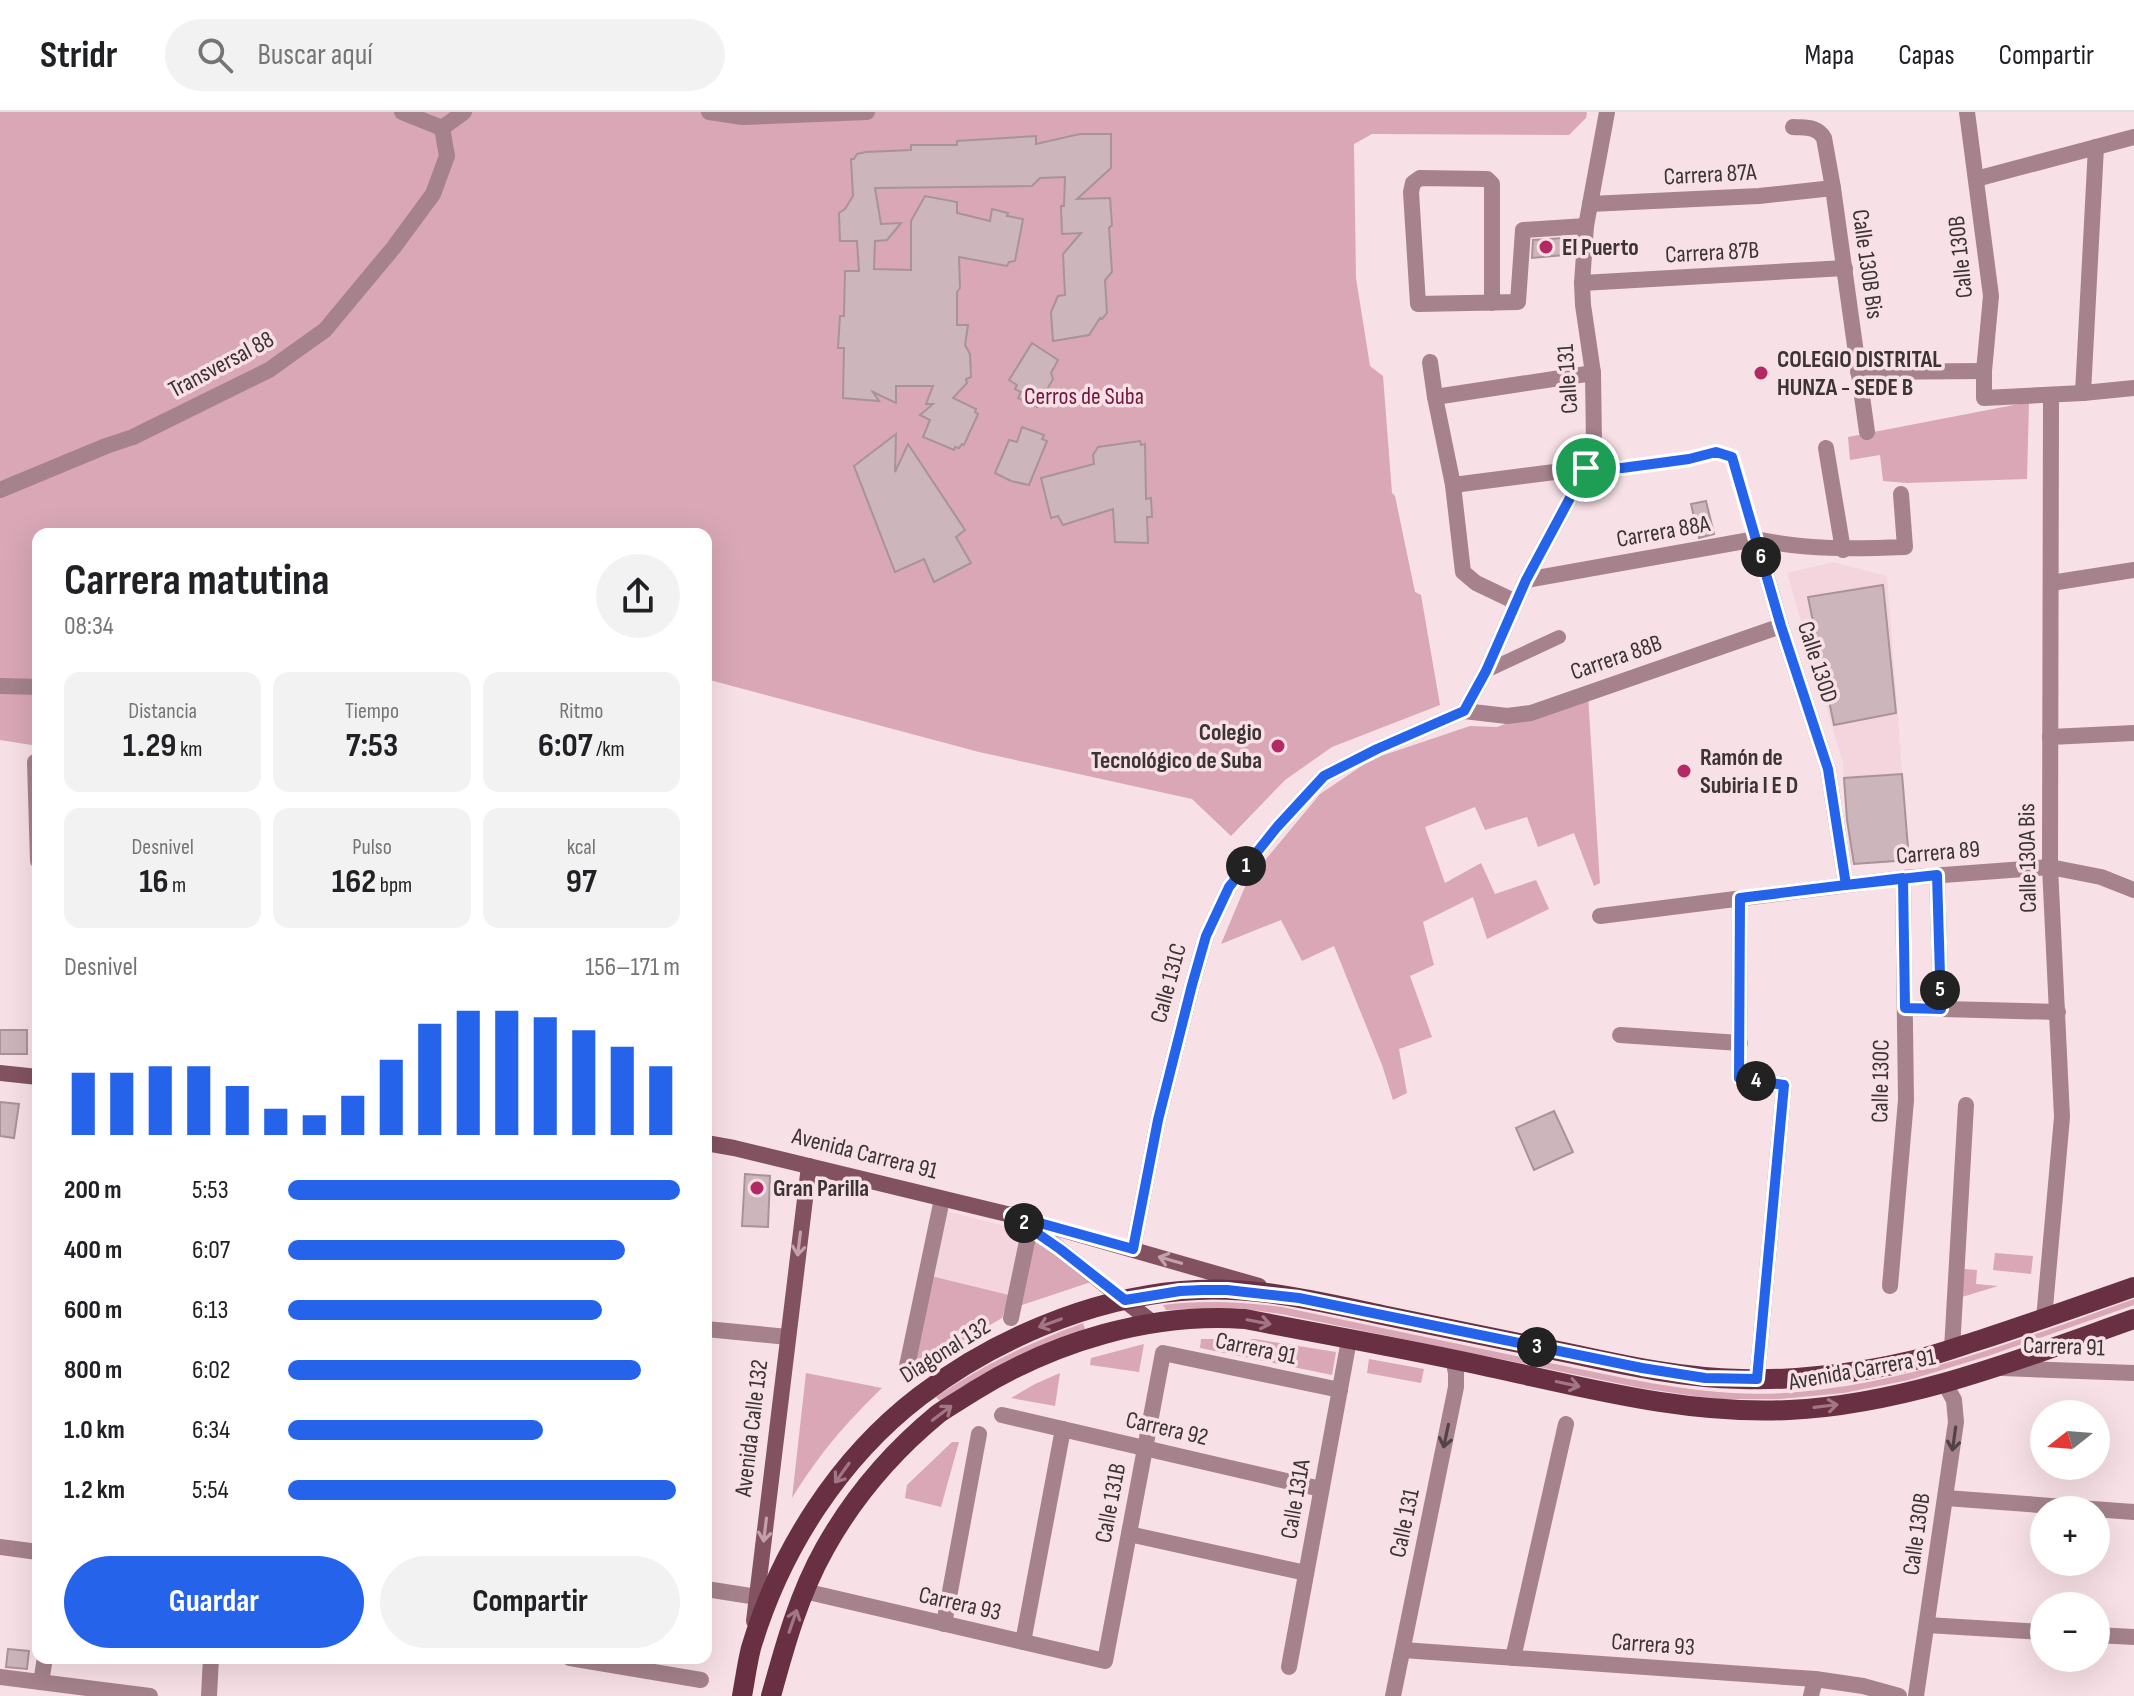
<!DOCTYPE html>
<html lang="es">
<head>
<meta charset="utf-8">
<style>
	:root { --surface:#fff; --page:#f2f2f2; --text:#202124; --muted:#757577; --line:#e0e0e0; --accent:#2563eb }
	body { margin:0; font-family:"Sofia Sans Condensed",sans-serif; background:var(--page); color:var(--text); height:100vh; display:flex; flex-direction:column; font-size:30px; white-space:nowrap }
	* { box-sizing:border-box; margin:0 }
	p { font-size:26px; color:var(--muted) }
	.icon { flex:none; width:44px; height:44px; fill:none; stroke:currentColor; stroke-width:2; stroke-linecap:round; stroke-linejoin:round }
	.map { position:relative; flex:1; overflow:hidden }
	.side { position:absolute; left:32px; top:416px; width:680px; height:1136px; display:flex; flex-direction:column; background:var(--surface); border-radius:16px; box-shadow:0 8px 32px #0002 }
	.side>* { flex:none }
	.needle { width:52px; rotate:253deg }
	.fabs { position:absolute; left:2030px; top:1288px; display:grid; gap:16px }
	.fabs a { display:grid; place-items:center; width:80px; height:80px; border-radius:50%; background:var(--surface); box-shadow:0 8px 32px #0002; font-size:40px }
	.pin { position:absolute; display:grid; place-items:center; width:68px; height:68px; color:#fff; margin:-34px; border:4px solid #fff; border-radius:50%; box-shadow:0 2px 8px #0007 }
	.km { position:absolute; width:40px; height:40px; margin:-20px; border-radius:50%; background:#222; color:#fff; font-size:22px; line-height:40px; text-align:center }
	.round { display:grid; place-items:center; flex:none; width:84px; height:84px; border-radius:42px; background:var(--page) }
	.headline { display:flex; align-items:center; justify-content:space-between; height:136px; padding:0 32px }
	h1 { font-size:44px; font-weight:700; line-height:60px }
	.metrics { display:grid; grid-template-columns:repeat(3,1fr); gap:12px; height:136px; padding:8px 32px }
	.metrics div { display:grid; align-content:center; border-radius:16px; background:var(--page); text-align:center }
	.metrics b { font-size:34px; font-weight:700 }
	.metrics small { font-size:22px; font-weight:400 }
	.metrics p { font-size:22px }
	.chart { height:224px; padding:16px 32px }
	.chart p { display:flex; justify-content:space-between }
	.chart svg { width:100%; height:144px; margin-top:8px; stroke:var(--accent); stroke-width:6 }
	.cta { display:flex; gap:16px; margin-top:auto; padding:16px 32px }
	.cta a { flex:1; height:92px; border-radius:48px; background:var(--accent); color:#fff; font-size:32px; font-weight:700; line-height:92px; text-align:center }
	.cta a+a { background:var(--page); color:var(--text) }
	ul { padding:0 32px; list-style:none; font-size:26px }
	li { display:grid; grid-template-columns:128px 96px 1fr; align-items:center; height:60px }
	li i { height:20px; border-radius:10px; background:var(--accent) }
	header { display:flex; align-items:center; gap:48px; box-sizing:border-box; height:112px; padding:0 40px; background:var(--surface); border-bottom:2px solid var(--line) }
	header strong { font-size:38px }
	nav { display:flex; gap:44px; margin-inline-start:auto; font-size:28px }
	.search { width:560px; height:72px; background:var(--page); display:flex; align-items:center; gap:20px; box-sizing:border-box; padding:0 28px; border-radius:44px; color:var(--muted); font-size:30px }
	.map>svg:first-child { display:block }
	.built { fill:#f5d5dd }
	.green { fill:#d9a7b5 }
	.building { fill:#ccb6bb; stroke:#a89399; stroke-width:2 }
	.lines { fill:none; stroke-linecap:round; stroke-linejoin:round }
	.pedestrian { stroke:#a5828c; stroke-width:14 }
	.minor { stroke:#a5828c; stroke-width:16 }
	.tertiary { stroke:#a5828c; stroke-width:16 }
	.secondary { stroke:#835261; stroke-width:16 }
	.primary { stroke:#693043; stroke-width:20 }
	.oneway { stroke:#c3a1aa }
	.oneway2 { stroke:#a27784 }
	.oneway3 { stroke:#514346 }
	.route-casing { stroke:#fff; stroke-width:16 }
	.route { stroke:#2563eb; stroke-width:10 }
	.poi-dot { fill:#b42964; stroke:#f8e1e6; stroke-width:3 }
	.labels { text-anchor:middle; stroke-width:7; stroke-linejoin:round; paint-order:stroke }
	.street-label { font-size:24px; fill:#3c3335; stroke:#f8e1e6 }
	.poi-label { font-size:24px; font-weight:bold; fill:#3c3335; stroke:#f8e1e6; text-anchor:start }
	.park-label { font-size:24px; fill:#73163d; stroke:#f8e1e6 }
</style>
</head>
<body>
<header>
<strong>Stridr</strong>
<div class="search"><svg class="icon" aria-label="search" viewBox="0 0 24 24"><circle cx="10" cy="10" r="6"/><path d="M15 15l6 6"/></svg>Buscar aquí</div>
<nav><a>Mapa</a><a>Capas</a><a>Compartir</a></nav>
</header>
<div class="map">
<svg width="2134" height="1584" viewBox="0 0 2134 1584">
	<rect width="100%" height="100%" fill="#f8e1e6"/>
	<g class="built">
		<polygon points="1833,450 1887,464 1909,748 1850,753 1843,651 1787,461"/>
		<polygon points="946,1099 1024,1119 1009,1183 931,1164"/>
	</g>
	<g class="green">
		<polygon points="0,0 1587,0 1586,6 1569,23 1372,22 1354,32 1356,166 1370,254 1383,264 1392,381 1395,384 1415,480 1421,483 1440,593 1332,635 1285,668 1231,724 1192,687 979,640 706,567 706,422 38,422 38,634 0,628"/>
		<polygon points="2029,290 2027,367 1907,371 1883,369 1880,343 1850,348 1848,325"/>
		<polygon points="1588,583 1600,771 1594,774 1574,721 1538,735 1527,705 1485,718 1475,695 1425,715 1445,771 1481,751 1495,782 1536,768 1549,797 1487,827 1473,785 1423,810 1434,853 1410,864 1432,925 1399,937 1407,981 1393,988 1382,953 1334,834 1302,849 1281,808 1221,832 1247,770 1320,682 1372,647 1470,614 1497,615"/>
		<polygon points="1034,1128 1091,1170 1019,1194"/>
		<polygon points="1995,1141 2033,1144 2031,1162 1993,1158"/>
		<polygon points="1964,1157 1977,1158 1976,1172 1998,1174 1962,1185"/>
		<polygon points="931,1164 1009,1183 1002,1206 938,1243 908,1266"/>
		<path d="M2134,1187V1193L1988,1244L1909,1268L1844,1281L1780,1287H1714L1641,1276L1281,1202L1238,1196L1166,1198L1163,1193C1204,1188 1242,1190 1282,1195C1371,1214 1460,1232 1550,1251C1626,1266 1705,1286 1784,1281C1905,1274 2020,1227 2134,1187Z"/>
		<path d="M1083,1211L1085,1217L1048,1231L940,1289L936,1285C985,1252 1027,1232 1083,1211Z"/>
		<polygon points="1201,1227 1255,1227 1336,1240 1332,1263 1200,1236"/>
		<polygon points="1144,1232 1139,1260 1090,1253 1091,1246"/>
		<polygon points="1369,1247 1424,1257 1421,1271 1367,1261"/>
		<path d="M806,1261L882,1276C844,1313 820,1341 792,1386Z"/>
		<polygon points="1060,1261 1055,1294 1011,1286 1035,1272"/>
		<polygon points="952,1330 959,1330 941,1395 905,1386 907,1373"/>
	</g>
	<g class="building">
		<polygon points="1080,22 1111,22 1111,56 1077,87 1110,86 1112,113 1109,116 1112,160 1105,168 1107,201 1102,207 1100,206 1089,223 1053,229 1051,200 1058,184 1065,183 1063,142 1081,121 1062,122 1061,94 1064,94 1065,65 1040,66 1032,74 875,76 881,112 901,111 887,128 875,129 874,157 911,158 911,109 925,84 957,90 957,101 990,109 992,97 1008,101 1007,104 1023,107 1015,149 1009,150 1007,154 959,145 960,176 957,180 957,213 968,213 965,233 970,242 971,265 966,267 967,271 953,286 976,297 975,300 978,302 964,333 962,332 959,336 955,335 954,338 923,325 930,308 920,303 933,292 926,292 933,274 896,274 896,291 873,280 879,289 843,286 844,236 838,236 840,204 844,204 845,159 859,159 857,129 840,129 839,101 845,97 853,84 851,47 854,47 857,42 866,40 911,38 911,33 957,33 957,29 1036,24 1036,32"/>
		<polygon points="1563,126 1564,143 1532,146 1533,128"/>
		<polygon points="1032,231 1058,248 1051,261 1053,267 1037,295 1018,286 1021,280 1015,277 1017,273 1009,268"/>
		<polygon points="1022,315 1044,323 1042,327 1047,329 1029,373 1011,369 995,361 1009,328 1017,330"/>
		<polygon points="896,322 895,360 908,332 965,418 956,425 971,451 934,470 924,447 895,460 854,354"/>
		<polygon points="1140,329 1141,333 1145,332 1146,387 1151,386 1152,405 1147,405 1148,431 1115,430 1113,397 1063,413 1058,404 1051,406 1041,366 1094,352 1093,343 1098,335"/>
		<polygon points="1706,389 1714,422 1699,426 1691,392"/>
		<polygon points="1883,473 1896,601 1834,613 1808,485"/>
		<polygon points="1902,662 1909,748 1854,752 1847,708 1844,666"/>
		<rect x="0" y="918" width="27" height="24"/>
		<polygon points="0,990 19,992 14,1026 0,1024"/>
		<polygon points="1554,999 1573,1040 1534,1058 1516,1016"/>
		<polygon points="745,1062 770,1064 768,1115 742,1114"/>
		<polygon points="8,1537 29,1539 27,1557 6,1555"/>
	</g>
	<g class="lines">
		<g class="pedestrian">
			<polyline points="1586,356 1622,356 1689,347 1716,340 1732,345 1756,427"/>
			<polyline points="1486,559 1559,525"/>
		</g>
		<g class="minor">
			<polyline points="402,0 442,16"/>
			<polyline points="709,0 743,5 867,0"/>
			<polyline points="1967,0 1991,184 1984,259 1984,286 2083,281 2134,276"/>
			<path d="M1793,15C1806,16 1817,14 1824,26L1833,76L1867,320"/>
			<polyline points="442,16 464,0"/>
			<polyline points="1976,67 2134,25"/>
			<polyline points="1590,92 1759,84 1833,76"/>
			<polyline points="1582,171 1845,156"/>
			<polyline points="1492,191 1492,72 1487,67 1420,66 1413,71 1411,80 1418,192 1518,190 1523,118 1586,114"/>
			<polyline points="1430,250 1435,285 1453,373 1463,460 1476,471 1516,490"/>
			<polyline points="1858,260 1984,259"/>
			<polyline points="2083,281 2096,35"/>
			<polyline points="1435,285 1593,261"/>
			<polyline points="1826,336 1843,438"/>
			<polyline points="1453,373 1586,356"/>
			<polyline points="0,378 106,334 133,325 269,258 325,218 394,135 433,82 447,44 442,16"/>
			<polyline points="1756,427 1781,514 1828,657 1846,773"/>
			<path d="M1526,468L1756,427C1807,438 1853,437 1905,435L1901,382"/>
			<polyline points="2051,471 2134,458"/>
			<polyline points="0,574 38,575"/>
			<polyline points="1464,599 1486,559 1526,468 1586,356 1594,332 1593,261 1583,193 1582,171 1586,114 1607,0"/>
			<polyline points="2050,625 2134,621"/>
			<polyline points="35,650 38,749"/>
			<polyline points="1937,763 1941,897"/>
			<polyline points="1740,786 1739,966 1784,973 1757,1267"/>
			<polyline points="1600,804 1903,766 2050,755 2101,765 2134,778"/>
			<polyline points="1905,896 2058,900"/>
			<polyline points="1620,923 1740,931"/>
			<polyline points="1133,1137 1158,1008 1192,873 1206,824 1229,775 1277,715 1324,664 1377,637 1464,599 1507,604 1531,601 1781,514"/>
			<polyline points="1890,1174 1906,988 1903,766"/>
			<polyline points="1011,1206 1030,1115"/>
			<polyline points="2044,1207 2062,1005 2050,755 2051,283"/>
			<polyline points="706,1217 788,1225"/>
			<polyline points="1952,1237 1966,993"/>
			<polyline points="906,1259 942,1087"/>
			<polyline points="1002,1303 1321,1377"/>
			<polyline points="1946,1386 2134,1400"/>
			<polyline points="1129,1422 1306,1461"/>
			<polyline points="0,1435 38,1440"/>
			<polyline points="706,1477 757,1485"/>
			<polyline points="804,1479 1105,1549 1163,1241 1340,1278"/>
			<polyline points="944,1512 979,1322"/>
			<polyline points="1927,1513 2044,1520"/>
			<polyline points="2096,1523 2134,1525"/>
			<polyline points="1023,1530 1063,1317"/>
			<polyline points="1403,1538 1815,1567"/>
			<polyline points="570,1546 701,1568"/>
			<polyline points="1513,1546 1566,1312"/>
			<polyline points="1289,1555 1349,1228"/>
			<polyline points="0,1565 150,1584"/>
			<polyline points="41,1570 45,1546"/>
			<polyline points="209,1584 211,1546"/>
		</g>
		<g class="tertiary">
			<polyline points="2002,1256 2134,1261"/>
			<polyline points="1393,1584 1456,1275 1456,1261 1453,1247"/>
			<polyline points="1811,1584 1815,1567 1863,1574 1899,1584"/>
			<polyline points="1916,1584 1956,1310 1954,1288 1944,1270"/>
		</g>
		<g class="secondary">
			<polyline points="0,961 38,965"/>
			<polyline points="706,1031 734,1036 1011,1103 1259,1174"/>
			<polyline points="1026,1112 1060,1137 1153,1211"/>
			<polyline points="754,1509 809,1054"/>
		</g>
		<g class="primary">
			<path d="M742,1584C745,1568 747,1552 751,1536C780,1438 839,1346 920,1284C993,1228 1089,1187 1181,1179C1248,1172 1316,1189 1382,1203C1445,1216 1509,1229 1573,1242C1628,1254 1684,1266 1741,1267C1794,1269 1859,1261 1910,1249C1934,1244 1957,1235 1980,1228C2032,1211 2083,1193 2134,1175"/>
			<path d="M771,1584C785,1533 799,1482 825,1436C853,1386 893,1339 938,1302C949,1294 962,1287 974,1279C1053,1230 1151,1200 1245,1207C1326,1223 1408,1237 1489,1255C1587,1276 1687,1303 1789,1298C1908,1292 2023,1246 2134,1207"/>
		</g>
	</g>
	<defs><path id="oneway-shaft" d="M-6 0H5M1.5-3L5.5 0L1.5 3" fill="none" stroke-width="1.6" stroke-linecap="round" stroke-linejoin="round" transform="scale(2)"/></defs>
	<g class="oneway">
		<use href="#oneway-shaft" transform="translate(799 1132) rotate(97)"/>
		<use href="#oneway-shaft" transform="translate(1170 1148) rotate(-164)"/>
		<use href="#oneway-shaft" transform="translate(765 1418) rotate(97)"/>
	</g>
	<g class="oneway2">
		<use href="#oneway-shaft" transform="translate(1259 1210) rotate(11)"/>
		<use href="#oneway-shaft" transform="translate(1050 1211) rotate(160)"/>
		<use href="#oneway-shaft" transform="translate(1568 1272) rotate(12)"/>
		<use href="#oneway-shaft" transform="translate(1826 1294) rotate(-7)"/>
		<use href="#oneway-shaft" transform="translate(942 1301) rotate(-37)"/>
		<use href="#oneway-shaft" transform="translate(842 1361) rotate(126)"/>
		<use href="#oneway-shaft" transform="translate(793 1509) rotate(-71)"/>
	</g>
	<g class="oneway3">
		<use href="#oneway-shaft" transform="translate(1446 1324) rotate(102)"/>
		<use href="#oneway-shaft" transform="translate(1954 1327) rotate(98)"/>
	</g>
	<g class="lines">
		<defs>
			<polyline id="route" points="1586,356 1526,468 1486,559 1464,599 1377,637 1324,664 1277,715 1229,775 1206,824 1192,873 1158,1008 1133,1137 1011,1103 1060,1137 1125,1188 1180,1179 1202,1178 1227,1178 1299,1186 1642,1256 1705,1266 1757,1267 1784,973 1739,966 1740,786 1903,766 1905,896 1941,897 1937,763 1846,773 1828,657 1781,514 1732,345 1716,340 1689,347 1622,356 1586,356"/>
		</defs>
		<use href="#route" class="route-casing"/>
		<use href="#route" class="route"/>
	</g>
	<g class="poi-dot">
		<circle cx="1546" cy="135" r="8"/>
		<circle cx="1761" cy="261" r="8"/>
		<circle cx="1278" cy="634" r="8"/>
		<circle cx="1684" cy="659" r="8"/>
		<circle cx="757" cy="1076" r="8"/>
	</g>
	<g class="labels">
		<g class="street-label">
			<text transform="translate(1710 62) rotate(-3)" y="8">Carrera 87A</text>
			<text transform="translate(1712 140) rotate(-3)" y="8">Carrera 87B</text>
			<text transform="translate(1960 145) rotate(-96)" y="8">Calle 130B</text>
			<text transform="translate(1868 152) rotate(82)" y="8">Calle 130B Bis</text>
			<text transform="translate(221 252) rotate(-28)" y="8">Transversal 88</text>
			<text transform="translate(1567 267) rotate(-94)" y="8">Calle 131</text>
			<text transform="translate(1663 419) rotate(-10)" y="8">Carrera 88A</text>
			<text transform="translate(1616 545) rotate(-19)" y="8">Carrera 88B</text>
			<text transform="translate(1818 550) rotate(72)" y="8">Calle 130D</text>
			<text transform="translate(1938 740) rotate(-5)" y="8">Carrera 89</text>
			<text transform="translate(2027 746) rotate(-91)" y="8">Calle 130A Bis</text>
			<text transform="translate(1168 871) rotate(-75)" y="8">Calle 131C</text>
			<text transform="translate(1880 969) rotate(-89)" y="8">Calle 130C</text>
			<text transform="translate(865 1041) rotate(14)" y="8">Avenida Carrera 91</text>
			<text transform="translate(2064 1234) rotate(2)" y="8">Carrera 91</text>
			<text transform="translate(1256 1236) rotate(12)" y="8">Carrera 91</text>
			<text transform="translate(945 1238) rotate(-32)" y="8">Diagonal 132</text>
			<text transform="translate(1862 1257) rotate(-10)" y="8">Avenida Carrera 91</text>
			<text transform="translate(751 1316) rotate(-83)" y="8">Avenida Calle 132</text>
			<text transform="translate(1167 1316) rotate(13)" y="8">Carrera 92</text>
			<text transform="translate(1295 1387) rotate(-80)" y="8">Calle 131A</text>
			<text transform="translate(1110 1391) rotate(-79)" y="8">Calle 131B</text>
			<text transform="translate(1404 1411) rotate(-78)" y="8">Calle 131</text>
			<text transform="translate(1916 1422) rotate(-82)" y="8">Calle 130B</text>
			<text transform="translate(960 1491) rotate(13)" y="8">Carrera 93</text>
			<text transform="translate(1653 1532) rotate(4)" y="8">Carrera 93</text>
		</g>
		<g class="poi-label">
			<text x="1562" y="143">El Puerto</text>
			<text x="1777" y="255">COLEGIO DISTRITAL<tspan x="1777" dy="28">HUNZA - SEDE B</tspan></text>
			<text x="1262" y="628" text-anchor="end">Colegio<tspan x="1262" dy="28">Tecnológico de Suba</tspan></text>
			<text x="1700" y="653">Ramón de<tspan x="1700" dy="28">Subiria I E D</tspan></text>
			<text x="773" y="1084">Gran Parilla</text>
		</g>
		<g class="park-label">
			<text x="1084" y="292">Cerros de Suba</text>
		</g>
	</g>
</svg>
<div class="fabs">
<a><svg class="needle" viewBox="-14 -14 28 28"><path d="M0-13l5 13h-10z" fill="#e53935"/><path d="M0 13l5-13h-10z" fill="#757577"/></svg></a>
<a>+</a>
<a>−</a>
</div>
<div class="pin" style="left:1586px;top:356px;background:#1e9e55"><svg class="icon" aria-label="arrive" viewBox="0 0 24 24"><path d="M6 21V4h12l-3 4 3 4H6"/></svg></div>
<b class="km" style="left:1246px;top:754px">1</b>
<b class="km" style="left:1024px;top:1111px">2</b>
<b class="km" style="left:1537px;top:1235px">3</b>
<b class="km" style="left:1756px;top:969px">4</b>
<b class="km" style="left:1940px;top:878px">5</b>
<b class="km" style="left:1761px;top:445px">6</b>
<section class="side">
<div class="headline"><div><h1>Carrera matutina</h1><p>08:34</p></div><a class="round"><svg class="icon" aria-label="share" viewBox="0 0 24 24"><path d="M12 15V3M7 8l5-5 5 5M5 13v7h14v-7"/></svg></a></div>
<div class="metrics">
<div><p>Distancia</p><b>1.29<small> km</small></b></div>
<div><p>Tiempo</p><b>7:53</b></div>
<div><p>Ritmo</p><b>6:07<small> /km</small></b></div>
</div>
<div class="metrics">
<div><p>Desnivel</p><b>16<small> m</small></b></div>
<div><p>Pulso</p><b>162<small> bpm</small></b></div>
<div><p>kcal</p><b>97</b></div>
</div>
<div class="chart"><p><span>Desnivel</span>156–171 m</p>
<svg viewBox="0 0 160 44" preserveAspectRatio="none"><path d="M5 44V25M15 44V25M25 44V23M35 44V23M45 44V29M55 44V36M65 44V38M75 44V32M85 44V21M95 44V10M105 44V6M115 44V6M125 44V8M135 44V12M145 44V17M155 44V23"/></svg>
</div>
<ul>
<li><b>200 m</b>5:53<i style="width:100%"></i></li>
<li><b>400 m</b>6:07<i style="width:86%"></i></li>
<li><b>600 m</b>6:13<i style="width:80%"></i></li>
<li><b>800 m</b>6:02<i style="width:90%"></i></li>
<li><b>1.0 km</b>6:34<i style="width:65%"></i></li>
<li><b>1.2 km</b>5:54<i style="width:99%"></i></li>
</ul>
<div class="cta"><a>Guardar</a><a>Compartir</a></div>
</section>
</div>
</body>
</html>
